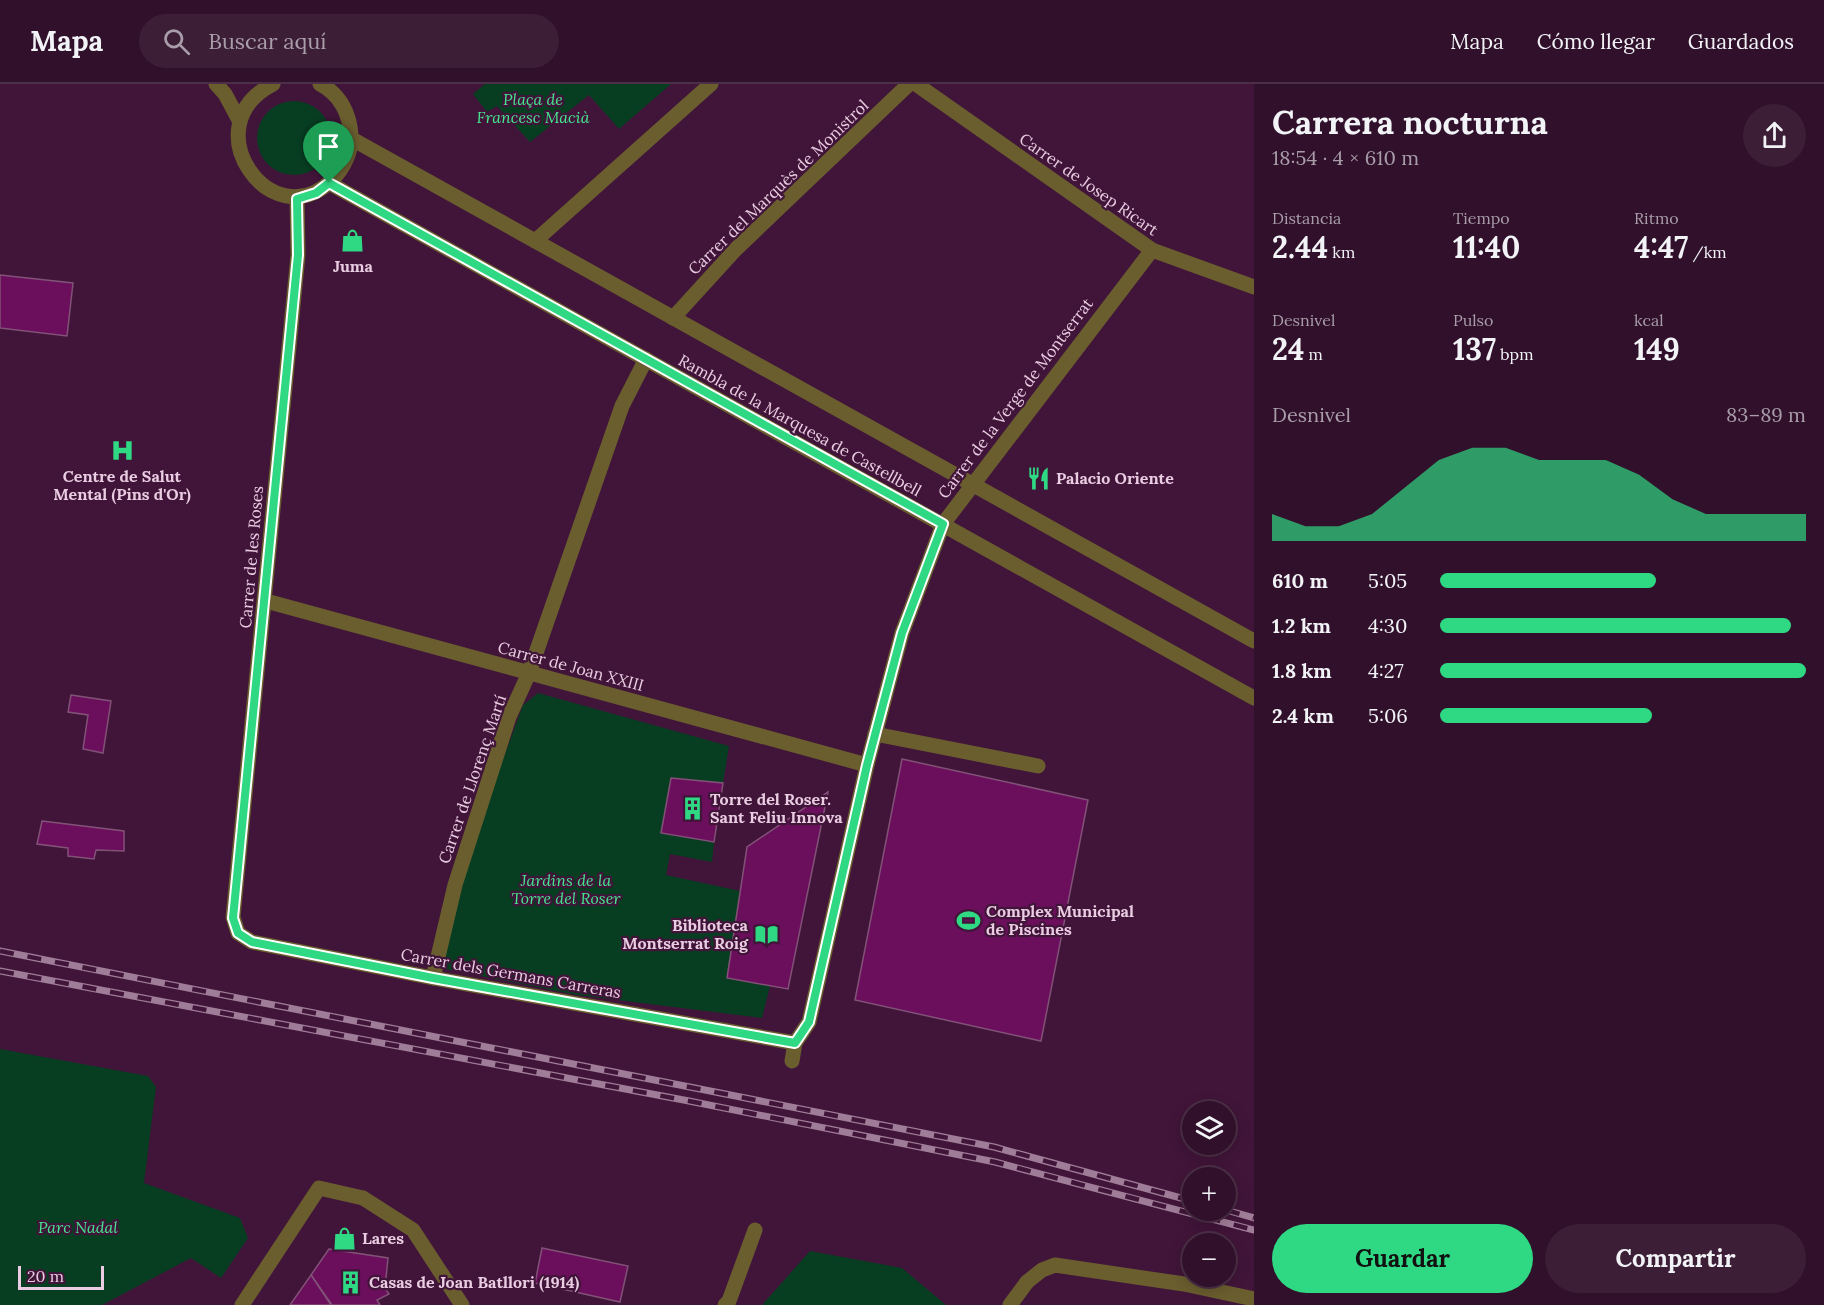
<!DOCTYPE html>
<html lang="es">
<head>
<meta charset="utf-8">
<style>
	:root { --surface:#31102b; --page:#3d1e37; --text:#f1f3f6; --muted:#a89da9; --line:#4c3047; --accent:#2fd883 }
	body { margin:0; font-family:Lora,serif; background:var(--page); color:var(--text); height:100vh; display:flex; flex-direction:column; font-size:22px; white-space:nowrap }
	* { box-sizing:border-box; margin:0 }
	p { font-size:20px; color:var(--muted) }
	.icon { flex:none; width:33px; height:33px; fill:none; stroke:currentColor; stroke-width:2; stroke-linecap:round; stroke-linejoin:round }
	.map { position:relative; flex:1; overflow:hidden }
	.sheet { display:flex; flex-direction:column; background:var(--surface); width:570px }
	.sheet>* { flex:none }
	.fabs { position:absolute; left:1182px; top:1017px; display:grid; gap:12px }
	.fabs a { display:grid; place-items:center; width:54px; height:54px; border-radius:50%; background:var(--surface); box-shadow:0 3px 15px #0003,0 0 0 2px var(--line); font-size:30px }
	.scale { position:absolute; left:18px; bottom:15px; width:86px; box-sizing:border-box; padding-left:6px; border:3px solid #eacde2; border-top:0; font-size:16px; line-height:21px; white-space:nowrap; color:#eacde2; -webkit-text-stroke:4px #411539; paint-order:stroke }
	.pin { position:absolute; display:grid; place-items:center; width:51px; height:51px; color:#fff; margin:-62px -26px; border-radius:50% 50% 50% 0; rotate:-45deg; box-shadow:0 0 6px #0007 }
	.pin .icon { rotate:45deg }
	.round { display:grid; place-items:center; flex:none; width:63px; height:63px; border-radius:32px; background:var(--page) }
	.summary { display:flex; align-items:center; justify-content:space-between; height:102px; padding:0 18px }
	h1 { font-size:33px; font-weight:700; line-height:45px }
	.stats { display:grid; grid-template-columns:repeat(3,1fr); gap:9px; height:102px; padding:6px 18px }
	.stats div { display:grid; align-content:center }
	.stats b { font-size:30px; font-weight:700 }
	.stats small { font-size:16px; font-weight:400 }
	.stats p { font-size:16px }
	.chart { height:168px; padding:12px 18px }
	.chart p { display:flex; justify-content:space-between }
	.chart svg { width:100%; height:108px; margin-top:6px; fill:var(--accent); opacity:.7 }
	.primary-button { display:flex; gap:12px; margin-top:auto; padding:12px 18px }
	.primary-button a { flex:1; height:69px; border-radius:36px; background:var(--accent); color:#111; font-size:24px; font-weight:700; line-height:69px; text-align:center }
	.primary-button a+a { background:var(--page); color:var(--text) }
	ul { padding:0 18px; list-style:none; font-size:20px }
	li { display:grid; grid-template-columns:96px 72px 1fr; align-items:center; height:45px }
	li i { height:15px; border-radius:8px; background:var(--accent) }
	header { display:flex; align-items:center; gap:36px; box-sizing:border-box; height:84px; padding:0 30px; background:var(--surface); border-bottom:2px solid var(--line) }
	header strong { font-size:28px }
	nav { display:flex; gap:33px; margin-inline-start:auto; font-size:21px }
	.search { width:420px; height:54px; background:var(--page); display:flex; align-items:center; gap:15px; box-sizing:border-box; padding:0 21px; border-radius:33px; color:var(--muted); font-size:22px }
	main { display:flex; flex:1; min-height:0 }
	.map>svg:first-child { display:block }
	.green { fill:#073e22 }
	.building { fill:#6b0f5d; stroke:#825177; stroke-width:1.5 }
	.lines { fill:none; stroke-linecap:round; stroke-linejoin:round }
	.service { stroke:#6a5e2f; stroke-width:15 }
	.pedestrian { stroke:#6a5e2f; stroke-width:15 }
	.minor { stroke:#6a5e2f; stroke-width:15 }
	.tertiary { stroke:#6a5e2f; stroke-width:15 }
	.rail-casing { stroke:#9f7c97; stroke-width:7 }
	.rail { stroke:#411539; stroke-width:4.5; stroke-dasharray:14; stroke-linecap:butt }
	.route-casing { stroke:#fff; stroke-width:12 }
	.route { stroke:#2fd883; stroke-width:8 }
	.labels { text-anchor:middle; stroke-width:4.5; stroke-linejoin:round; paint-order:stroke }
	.park-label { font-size:16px; font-style:italic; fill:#45e690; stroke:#411539 }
	.street-label { font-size:16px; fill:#eacde2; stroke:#411539 }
	.poi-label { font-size:16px; font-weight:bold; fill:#eacde2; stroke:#411539; text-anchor:start }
</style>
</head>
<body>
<header>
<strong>Mapa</strong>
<div class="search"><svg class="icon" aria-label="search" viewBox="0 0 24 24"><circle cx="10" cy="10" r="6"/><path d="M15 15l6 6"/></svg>Buscar aquí</div>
<nav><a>Mapa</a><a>Cómo llegar</a><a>Guardados</a></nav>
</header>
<main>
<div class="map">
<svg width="1254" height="1221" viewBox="0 0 1254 1221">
	<rect width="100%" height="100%" fill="#411539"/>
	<g class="green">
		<polygon points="485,0 671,0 619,45 589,11 530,58 497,22 487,28 473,10"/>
		<circle cx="294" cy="54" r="37"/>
		<polygon points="538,609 729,662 723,699 671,694 661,749 714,758 712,778 670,770 666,791 740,807 728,894 770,902 762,934 577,911 440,884 460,801 492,705 523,621"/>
		<polygon points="0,965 148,992 156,1003 144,1099 240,1134 248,1154 221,1194 191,1174 102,1221 0,1221"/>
		<polygon points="810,1167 902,1184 946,1221 762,1221"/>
	</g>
	<g class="building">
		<polygon points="0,191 73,199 67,252 0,244"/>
		<polygon points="71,611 111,617 103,669 83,665 88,631 68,628"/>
		<polygon points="902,675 1088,716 1041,957 855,916"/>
		<polygon points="671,694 723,699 714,758 661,749"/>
		<polygon points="828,708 788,905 727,894 747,763"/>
		<polygon points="42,737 124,747 124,767 96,766 94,775 68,772 68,764 37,760"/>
		<polygon points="542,1164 628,1182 620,1218 535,1199"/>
		<polygon points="329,1165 388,1174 385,1204 389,1210 377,1216 380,1221 332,1221 311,1191"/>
		<polygon points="311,1191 331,1221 290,1221"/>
	</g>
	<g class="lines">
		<polyline class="service" points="875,650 1038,682"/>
		<polyline class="pedestrian" points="433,894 455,801 509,633 529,589 622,322 646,275"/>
		<g class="minor">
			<polyline points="916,0 1152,166 1254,203"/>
			<polyline points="297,115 298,171 233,833 238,849 252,858 433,894 795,959"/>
			<polyline points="535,157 711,0"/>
			<polyline points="673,234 736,165 909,0"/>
			<polyline points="266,517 867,681"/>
			<polyline points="792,977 795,959 809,938 867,681 902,549 943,440 1152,166"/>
			<polyline points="363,1114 413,1146 462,1221"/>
			<polyline points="725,1221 729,1217 755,1146"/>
			<polyline points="1010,1221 1027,1198"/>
		</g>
		<g class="tertiary">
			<polyline points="216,0 225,10 239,36"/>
			<path d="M273,0C191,42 272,155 332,96C343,85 352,68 351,52C350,30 340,10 320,0"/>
			<polyline points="352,55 1254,557"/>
			<polyline points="329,99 1254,614"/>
			<polyline points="1027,1198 1042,1186 1055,1181 1184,1200 1254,1215"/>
			<polyline points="242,1221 319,1104 363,1114"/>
		</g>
		<defs>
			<g id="rail">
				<polyline points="0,867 994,1063 1192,1117"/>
				<polyline points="0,887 689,1017 995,1078 1254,1146"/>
				<polyline points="1226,1126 1254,1134"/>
			</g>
		</defs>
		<use href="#rail" class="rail-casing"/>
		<use href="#rail" class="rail"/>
	</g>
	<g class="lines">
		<defs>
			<polygon id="route" points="329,99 943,440 902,549 867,681 809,938 795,959 433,894 252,858 238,849 233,834 298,171 297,115 316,109"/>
		</defs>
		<use href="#route" class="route-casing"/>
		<use href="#route" class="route"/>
	</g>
	<defs>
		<symbol id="shop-bare" viewBox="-9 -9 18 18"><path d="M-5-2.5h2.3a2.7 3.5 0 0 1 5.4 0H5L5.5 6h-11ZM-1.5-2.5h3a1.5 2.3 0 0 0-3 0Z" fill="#2fd883" stroke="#411539" stroke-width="2.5" paint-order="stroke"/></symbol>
		<symbol id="hospital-bare" viewBox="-9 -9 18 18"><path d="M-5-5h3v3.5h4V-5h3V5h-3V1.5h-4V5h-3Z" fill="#2fd883" stroke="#411539" stroke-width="2.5" paint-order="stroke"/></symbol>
		<symbol id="restaurant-bare" viewBox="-9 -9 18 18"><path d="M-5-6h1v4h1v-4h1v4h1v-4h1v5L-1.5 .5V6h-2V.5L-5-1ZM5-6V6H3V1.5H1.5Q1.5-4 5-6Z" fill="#2fd883" stroke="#411539" stroke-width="2.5" paint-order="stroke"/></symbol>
		<symbol id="building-bare" viewBox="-9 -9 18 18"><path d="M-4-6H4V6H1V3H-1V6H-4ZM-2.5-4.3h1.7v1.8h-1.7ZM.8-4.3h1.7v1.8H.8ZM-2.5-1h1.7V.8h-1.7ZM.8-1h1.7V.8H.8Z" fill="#2fd883" stroke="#411539" stroke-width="2.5" paint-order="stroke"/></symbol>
		<symbol id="stadium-bare" viewBox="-9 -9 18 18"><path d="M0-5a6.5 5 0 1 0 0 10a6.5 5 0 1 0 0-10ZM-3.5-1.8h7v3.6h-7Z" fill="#2fd883" stroke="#411539" stroke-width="2.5" paint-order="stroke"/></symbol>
		<symbol id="library-bare" viewBox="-9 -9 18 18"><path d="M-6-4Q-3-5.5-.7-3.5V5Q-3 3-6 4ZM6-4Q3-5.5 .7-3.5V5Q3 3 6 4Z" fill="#2fd883" stroke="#411539" stroke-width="2.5" paint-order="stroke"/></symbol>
	</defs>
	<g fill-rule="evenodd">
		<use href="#shop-bare" x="336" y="140" width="33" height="33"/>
		<use href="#hospital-bare" x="106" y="350" width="33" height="33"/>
		<use href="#restaurant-bare" x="1022" y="378" width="33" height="33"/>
		<use href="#building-bare" x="676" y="708" width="33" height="33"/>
		<use href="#stadium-bare" x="952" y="820" width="33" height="33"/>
		<use href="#library-bare" x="750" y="834" width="33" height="33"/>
		<use href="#shop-bare" x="328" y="1138" width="33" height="33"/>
		<use href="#building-bare" x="334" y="1182" width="33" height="33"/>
	</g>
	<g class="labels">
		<g class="park-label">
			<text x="533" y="21">Plaça de<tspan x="533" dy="18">Francesc Macià</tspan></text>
			<text x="566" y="802">Jardins de la<tspan x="566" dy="18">Torre del Roser</tspan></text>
			<text x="78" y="1149">Parc Nadal</text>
		</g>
		<g class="street-label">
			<text transform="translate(1089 100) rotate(35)" y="6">Carrer de Josep Ricart</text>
			<text transform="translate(778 103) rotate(-44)" y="6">Carrer del Marquès de Monistrol</text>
			<text transform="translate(1015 314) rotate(-53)" y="6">Carrer de la Verge de Montserrat</text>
			<text transform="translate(800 341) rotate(29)" y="6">Rambla de la Marquesa de Castellbell</text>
			<text transform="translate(251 473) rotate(-85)" y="6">Carrer de les Roses</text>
			<text transform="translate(571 582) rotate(15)" y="6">Carrer de Joan XXIII</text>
			<text transform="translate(472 695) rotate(-71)" y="6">Carrer de Llorenç Martí</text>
			<text transform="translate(511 889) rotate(10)" y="6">Carrer dels Germans Carreras</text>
		</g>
		<g class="poi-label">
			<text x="353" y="188" text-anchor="middle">Juma</text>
			<text x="122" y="398" text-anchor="middle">Centre de Salut<tspan x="122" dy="18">Mental (Pins d'Or)</tspan></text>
			<text x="1056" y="400">Palacio Oriente</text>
			<text x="710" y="721">Torre del Roser.<tspan x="710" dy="18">Sant Feliu Innova</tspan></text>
			<text x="986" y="833">Complex Municipal<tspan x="986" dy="18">de Piscines</tspan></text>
			<text x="748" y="847" text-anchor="end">Biblioteca<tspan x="748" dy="18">Montserrat Roig</tspan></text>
			<text x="362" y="1160">Lares</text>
			<text x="369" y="1204">Casas de Joan Batllori (1914)</text>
		</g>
	</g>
</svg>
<div class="fabs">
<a><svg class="icon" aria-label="layers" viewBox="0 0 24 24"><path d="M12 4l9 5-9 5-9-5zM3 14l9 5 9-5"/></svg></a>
<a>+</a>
<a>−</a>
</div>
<div class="scale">20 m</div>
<div class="pin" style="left:329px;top:99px;background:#1e9e55"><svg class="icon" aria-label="arrive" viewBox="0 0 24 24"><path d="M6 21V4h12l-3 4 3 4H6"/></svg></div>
</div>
<section class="sheet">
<div class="summary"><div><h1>Carrera nocturna</h1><p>18:54 · 4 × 610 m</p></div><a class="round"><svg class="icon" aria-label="share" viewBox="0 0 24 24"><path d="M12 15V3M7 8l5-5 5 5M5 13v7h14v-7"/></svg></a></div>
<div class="stats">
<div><p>Distancia</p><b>2.44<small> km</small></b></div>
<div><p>Tiempo</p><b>11:40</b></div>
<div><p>Ritmo</p><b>4:47<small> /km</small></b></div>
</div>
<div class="stats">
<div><p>Desnivel</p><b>24<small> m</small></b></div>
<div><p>Pulso</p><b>137<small> bpm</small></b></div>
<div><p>kcal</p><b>149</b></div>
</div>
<div class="chart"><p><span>Desnivel</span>83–89 m</p>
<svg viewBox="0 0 160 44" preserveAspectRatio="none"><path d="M0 44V33L10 38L20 38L30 33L40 22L50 11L60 6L70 6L80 11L90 11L100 11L110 17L120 27L130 33L140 33L150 33L160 33V44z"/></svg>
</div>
<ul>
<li><b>610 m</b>5:05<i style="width:59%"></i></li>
<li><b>1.2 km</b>4:30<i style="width:96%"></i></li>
<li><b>1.8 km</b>4:27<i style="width:100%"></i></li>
<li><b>2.4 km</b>5:06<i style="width:58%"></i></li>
</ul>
<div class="primary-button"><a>Guardar</a><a>Compartir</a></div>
</section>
</main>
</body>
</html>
